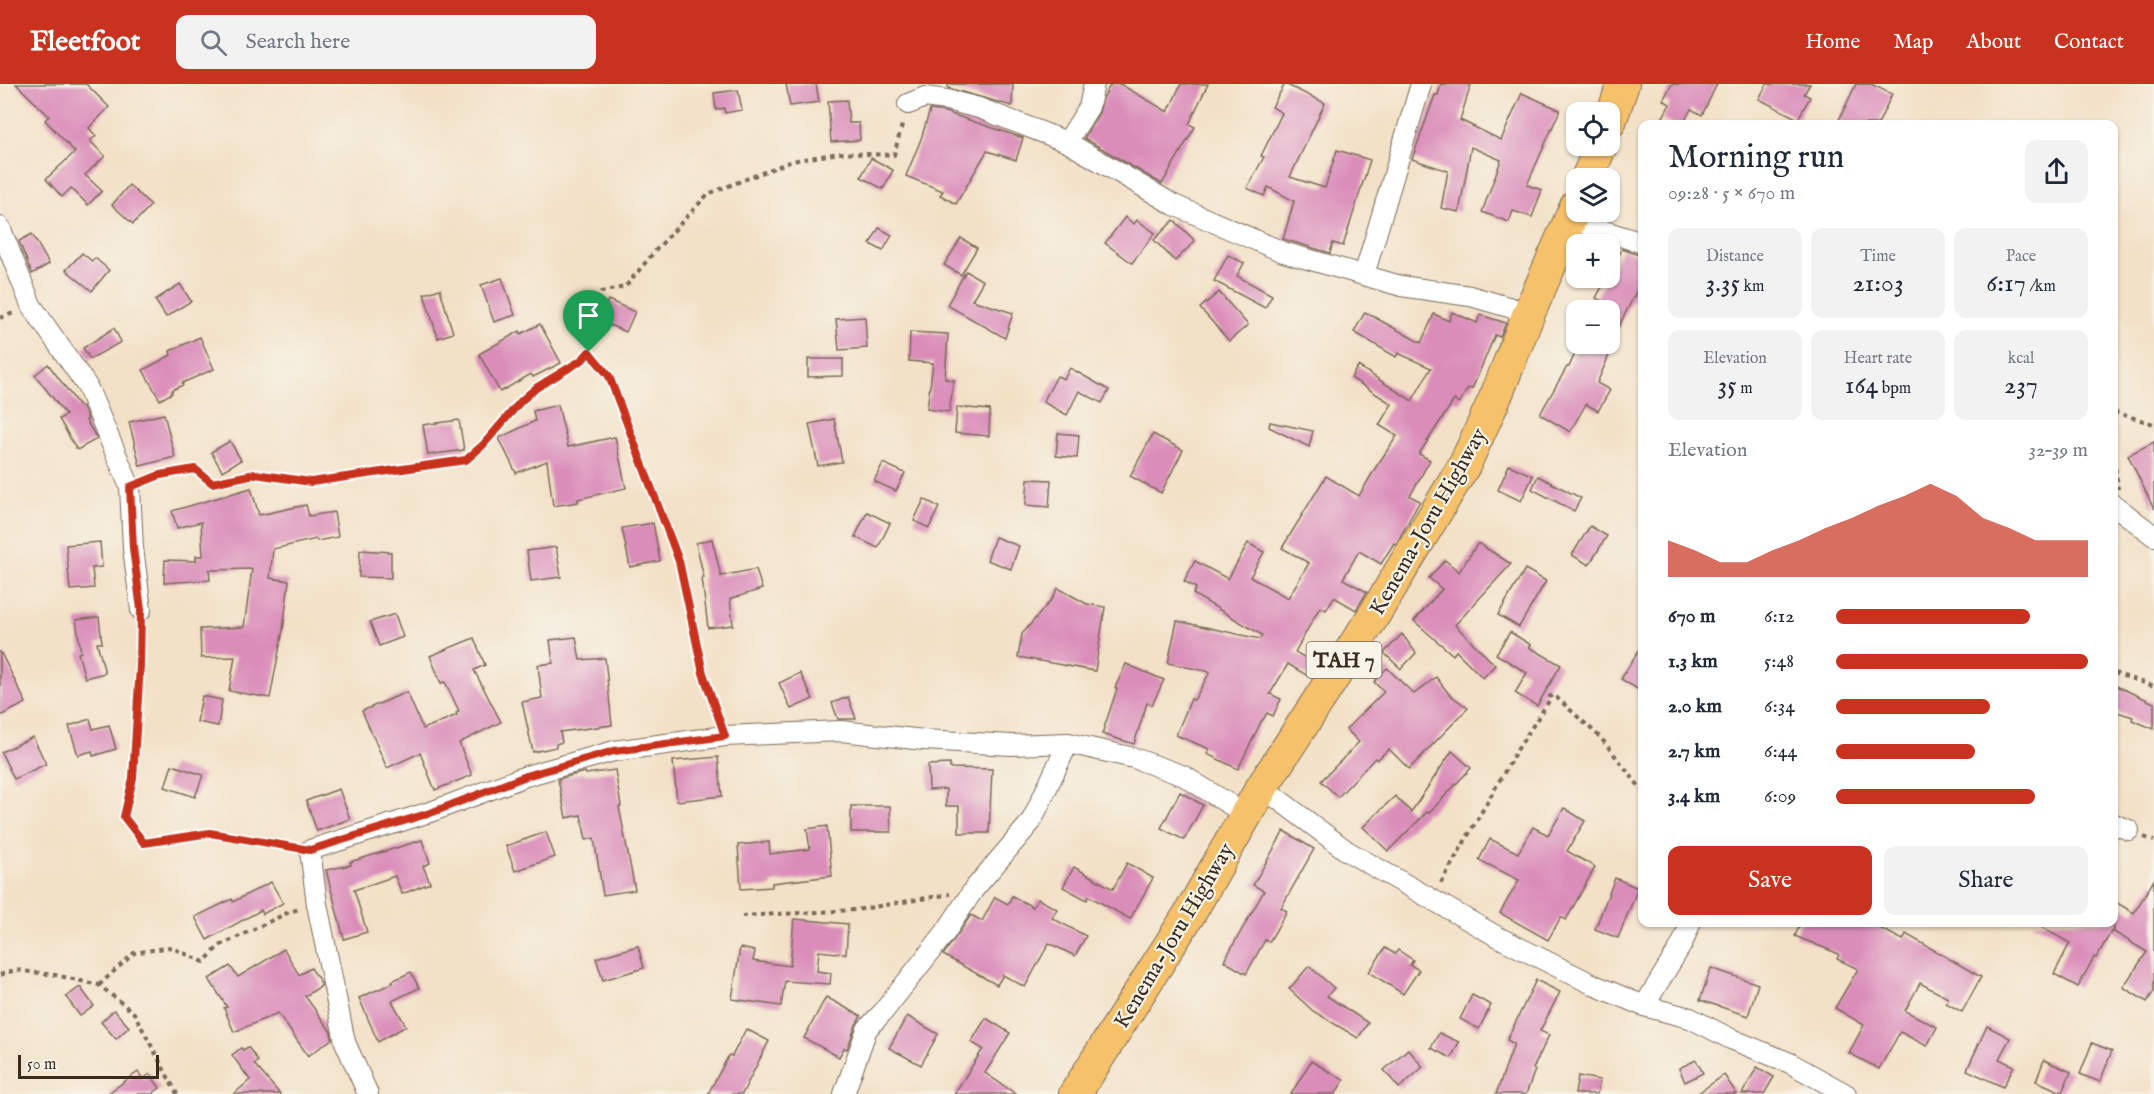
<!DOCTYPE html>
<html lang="en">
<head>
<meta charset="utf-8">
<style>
	:root { --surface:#fff; --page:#f2f2f3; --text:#1f2937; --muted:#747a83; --accent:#c8321e }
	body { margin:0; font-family:"IM FELL English",serif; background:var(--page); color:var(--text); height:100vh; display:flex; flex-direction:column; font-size:22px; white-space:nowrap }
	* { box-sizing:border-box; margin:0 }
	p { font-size:20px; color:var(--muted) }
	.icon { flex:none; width:33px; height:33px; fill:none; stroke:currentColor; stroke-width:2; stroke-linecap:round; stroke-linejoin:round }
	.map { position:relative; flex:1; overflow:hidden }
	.sheet { position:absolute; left:1638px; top:36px; width:480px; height:807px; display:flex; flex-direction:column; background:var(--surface); border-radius:12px; box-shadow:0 2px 4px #0004 }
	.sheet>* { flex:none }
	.controls { position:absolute; left:1566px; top:18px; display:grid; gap:12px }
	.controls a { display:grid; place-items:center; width:54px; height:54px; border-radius:12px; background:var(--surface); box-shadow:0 2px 4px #0004; font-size:30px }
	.scale { position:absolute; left:18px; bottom:15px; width:141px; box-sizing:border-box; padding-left:6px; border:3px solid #3b2a1e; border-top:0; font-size:16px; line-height:21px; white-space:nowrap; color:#3b2a1e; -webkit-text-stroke:4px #f7f3e8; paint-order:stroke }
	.pin { position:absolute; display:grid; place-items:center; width:51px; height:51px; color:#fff; margin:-62px -26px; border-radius:50% 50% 50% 0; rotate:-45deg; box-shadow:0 0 6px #0007 }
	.pin .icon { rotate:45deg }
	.round { display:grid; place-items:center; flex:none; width:63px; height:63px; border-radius:12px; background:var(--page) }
	.headline { display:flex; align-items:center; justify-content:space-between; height:102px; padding:0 30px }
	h1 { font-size:33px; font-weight:600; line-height:45px }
	.stats { display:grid; grid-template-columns:repeat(3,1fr); gap:9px; height:102px; padding:6px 30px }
	.stats div { display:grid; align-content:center; border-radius:12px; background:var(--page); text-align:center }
	.stats b { font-size:26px; font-weight:600 }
	.stats small { font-size:16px; font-weight:400 }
	.stats p { font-size:16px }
	.chart { height:168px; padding:12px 30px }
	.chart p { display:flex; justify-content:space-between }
	.chart svg { width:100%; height:108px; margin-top:6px; fill:var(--accent); opacity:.7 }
	.action { display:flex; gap:12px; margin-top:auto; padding:12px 30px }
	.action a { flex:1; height:69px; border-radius:12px; background:var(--accent); color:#fff; font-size:24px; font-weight:600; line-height:69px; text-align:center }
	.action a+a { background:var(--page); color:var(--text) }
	ul { padding:0 30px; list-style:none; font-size:20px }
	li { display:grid; grid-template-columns:96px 72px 1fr; align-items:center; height:45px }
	li i { height:15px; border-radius:8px; background:var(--accent) }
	header { display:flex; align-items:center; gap:36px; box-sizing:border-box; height:84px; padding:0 30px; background:var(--accent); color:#fff }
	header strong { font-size:28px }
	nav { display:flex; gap:33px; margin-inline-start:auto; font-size:21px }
	.search { width:420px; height:54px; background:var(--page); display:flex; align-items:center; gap:15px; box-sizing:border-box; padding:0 21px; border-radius:12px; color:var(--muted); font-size:22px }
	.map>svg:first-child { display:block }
	.building { fill:#da8db9 }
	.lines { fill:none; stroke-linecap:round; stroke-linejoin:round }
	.minor-casing { stroke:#7b6a59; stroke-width:22 }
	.trunk-casing { stroke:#7b6a59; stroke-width:34 }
	.path { stroke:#7b6a59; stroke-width:4; stroke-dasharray:4.5 4.5; stroke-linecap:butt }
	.minor { stroke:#fff; stroke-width:20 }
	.trunk { stroke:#f5c16b; stroke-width:32 }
	.route-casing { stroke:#fff; stroke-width:12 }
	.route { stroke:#c8321e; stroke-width:8 }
	.labels { text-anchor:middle; stroke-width:4.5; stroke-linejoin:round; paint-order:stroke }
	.shield { fill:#f7f3e8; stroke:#73665b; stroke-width:1.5 }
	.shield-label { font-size:21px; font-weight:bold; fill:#3b2a1e }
	.street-label { font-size:22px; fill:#3b2a1e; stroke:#f7f3e8 }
</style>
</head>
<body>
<header>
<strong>Fleetfoot</strong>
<div class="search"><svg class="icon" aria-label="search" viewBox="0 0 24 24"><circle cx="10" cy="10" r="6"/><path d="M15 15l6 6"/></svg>Search here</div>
<nav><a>Home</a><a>Map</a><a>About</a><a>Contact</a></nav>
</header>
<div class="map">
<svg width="2154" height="1010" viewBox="0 0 2154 1010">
	<rect width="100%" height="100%" fill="#f7f3e8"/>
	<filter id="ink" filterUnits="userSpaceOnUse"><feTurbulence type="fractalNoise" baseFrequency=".0167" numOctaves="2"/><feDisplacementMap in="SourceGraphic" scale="12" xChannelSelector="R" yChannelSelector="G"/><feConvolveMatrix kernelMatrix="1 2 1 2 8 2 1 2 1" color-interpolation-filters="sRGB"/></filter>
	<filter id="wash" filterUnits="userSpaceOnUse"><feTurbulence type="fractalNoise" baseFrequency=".008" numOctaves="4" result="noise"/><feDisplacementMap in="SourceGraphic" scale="24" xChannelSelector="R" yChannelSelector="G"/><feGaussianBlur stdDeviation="1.35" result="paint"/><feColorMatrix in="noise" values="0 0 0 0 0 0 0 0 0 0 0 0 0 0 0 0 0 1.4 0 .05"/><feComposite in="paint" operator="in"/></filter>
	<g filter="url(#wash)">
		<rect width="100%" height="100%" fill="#f3e1c7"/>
		<g id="blocks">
			<g class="building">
				<polygon points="16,0 86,0 109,23 89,44 96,52 90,57 105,72 85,91 102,107 88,121 71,104 62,113 46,95 75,68 45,36 49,32"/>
				<polygon points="786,0 816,0 819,18 790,22"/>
				<polygon points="948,0 1013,0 1012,22 948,4"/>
				<polygon points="1111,0 1120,0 1168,28 1181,0 1208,0 1189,40 1195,43 1162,100 1084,54 1099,29 1103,14"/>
				<polygon points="1285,0 1325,19 1290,93 1325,104 1337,66 1370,76 1343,162 1333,159 1330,169 1283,155 1294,117 1268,103 1264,112 1247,104 1264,73 1261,72 1282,29 1272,23"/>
				<polygon points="1441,0 1471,0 1460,36 1501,56 1522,9 1560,26 1527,101 1542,106 1532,133 1513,127 1509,138 1482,128 1501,76 1471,63 1459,128 1441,124 1448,87 1412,75 1435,11 1438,11"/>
				<polygon points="1672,0 1717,0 1702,31 1691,25 1683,40 1673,40 1662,35 1670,20 1663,16"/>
				<polygon points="1767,0 1810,0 1804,10 1810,13 1798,35 1759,15"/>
				<polygon points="1856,0 1871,0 1892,10 1878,40 1837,40"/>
				<polygon points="738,6 742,26 725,29 724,24 716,26 714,9"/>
				<polygon points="847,16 849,39 859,39 860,56 831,58 828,17"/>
				<polygon points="930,26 945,28 1023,54 1016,76 987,67 956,120 940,111 943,107 906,92 921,55"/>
				<polygon points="871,74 893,86 883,105 861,93"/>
				<polygon points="129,101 151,121 133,140 112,121"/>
				<polygon points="1125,133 1134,140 1137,136 1155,149 1132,179 1105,159"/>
				<polygon points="1174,136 1195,157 1175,177 1154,156"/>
				<polygon points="879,144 892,151 883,167 870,160"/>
				<polygon points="32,150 49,180 32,190 19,157"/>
				<polygon points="961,154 977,164 961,191 944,181"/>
				<polygon points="1622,165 1642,172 1642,196 1610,260 1614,260 1597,299 1610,306 1598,327 1586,320 1570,348 1540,330 1567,283 1569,283 1579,260 1610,260 1610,221 1596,214 1607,194 1610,194 1610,188"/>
				<polygon points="82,169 92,177 95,174 109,186 92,207 66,186"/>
				<polygon points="1228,171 1244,179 1237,192 1272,211 1265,224 1214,197"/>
				<polygon points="966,187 983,197 972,216 1013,229 1005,254 947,221"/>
				<polygon points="502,194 515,231 494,238 481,201"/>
				<polygon points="180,200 191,217 166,233 155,216"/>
				<polygon points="440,205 453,249 438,254 424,210"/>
				<polygon points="1219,208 1248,241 1229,257 1200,224"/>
				<polygon points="608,216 635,228 626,248 598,236"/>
				<polygon points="1365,228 1421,259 1434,230 1449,237 1452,228 1477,239 1480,231 1506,239 1500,253 1495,251 1472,305 1468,304 1459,319 1454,316 1419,370 1430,376 1410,412 1420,417 1396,460 1394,459 1381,480 1359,467 1343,495 1367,508 1356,526 1334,513 1326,526 1320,523 1295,568 1318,581 1311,594 1288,580 1270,610 1281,615 1273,632 1267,629 1263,636 1262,636 1238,685 1207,670 1209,665 1176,651 1191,615 1194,616 1210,588 1168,579 1177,537 1260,555 1262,551 1193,510 1196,504 1184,497 1195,477 1228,495 1248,459 1264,468 1250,493 1288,514 1309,479 1282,464 1326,392 1359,412 1376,383 1397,352 1379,341 1392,320 1351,294 1358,282 1412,317 1431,284 1398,269 1396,273 1354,248"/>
				<polygon points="865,233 867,264 839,266 836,235"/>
				<polygon points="540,240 561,279 533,293 531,290 500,308 479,270 520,247 521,250"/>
				<polygon points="114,244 121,258 90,275 83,264"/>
				<polygon points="910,248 948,250 945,295 954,296 949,328 927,325 933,279 909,277"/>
				<polygon points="200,253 214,285 182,299 183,301 172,306 172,309 160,316 143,286 171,271 170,267"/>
				<polygon points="808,275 843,275 843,292 808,293"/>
				<polygon points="48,280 80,323 82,322 88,335 86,336 97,355 77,366 59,335 66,331 35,291"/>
				<polygon points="1070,284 1109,306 1102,319 1079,307 1067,331 1043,318 1057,292 1064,295"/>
				<polygon points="558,321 568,363 615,353 626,404 578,415 578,418 553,422 547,377 516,389 499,354 535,337 533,327"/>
				<polygon points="957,323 990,326 989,352 955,349"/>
				<polygon points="164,330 175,373 140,382 129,338"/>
				<polygon points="834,335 842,378 818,382 809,340"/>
				<polygon points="459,336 464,366 428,371 423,341"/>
				<polygon points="1270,338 1313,347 1309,363 1269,343"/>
				<polygon points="1058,349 1079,351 1077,374 1056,372"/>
				<polygon points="1153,350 1183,366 1161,409 1130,392"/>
				<polygon points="230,357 241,376 222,387 211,368"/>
				<polygon points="2154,358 2154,425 2128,371"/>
				<polygon points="883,379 905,389 896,407 874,397"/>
				<polygon points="1509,381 1533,392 1521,417 1498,406"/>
				<polygon points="1538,392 1581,414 1574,427 1532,405"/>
				<polygon points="1028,395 1051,396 1049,423 1026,421"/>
				<polygon points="251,404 259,431 306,421 309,432 334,428 338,453 317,457 316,455 273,465 270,494 289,497 283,546 270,614 229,607 235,573 201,574 200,545 244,543 252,485 209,486 210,496 164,499 165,476 196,477 196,472 203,472 201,438 177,444 172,427"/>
				<polygon points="924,415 939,423 929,444 914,437"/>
				<polygon points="867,428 890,439 878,464 855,453"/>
				<polygon points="653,439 660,477 630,483 622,444"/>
				<polygon points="1590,442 1607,452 1589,481 1572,471"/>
				<polygon points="995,453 1019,462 1011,485 987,476"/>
				<polygon points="712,455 721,492 756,485 762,505 730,515 733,541 708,544 702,494 704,494 696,459"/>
				<polygon points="100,458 102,483 92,484 94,504 70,506 66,461"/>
				<polygon points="1478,459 1511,480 1455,541 1495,581 1483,594 1456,567 1453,571 1414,537 1442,505 1429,494 1445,476 1459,488"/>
				<polygon points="556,463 561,493 531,497 527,467"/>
				<polygon points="360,466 391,468 391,494 359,493"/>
				<polygon points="1525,485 1546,497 1519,543 1498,531"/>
				<polygon points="1058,504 1087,520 1105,523 1095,587 1018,573 1022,550 1052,515"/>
				<polygon points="395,530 403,553 379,562 370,538"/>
				<polygon points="99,533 102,559 97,559 105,589 85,594 78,569 81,568 76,536"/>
				<polygon points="1510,548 1531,561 1529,563 1561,581 1537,622 1515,609 1527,589 1496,570"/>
				<polygon points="1402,550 1416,569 1401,585 1384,569"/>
				<polygon points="576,553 580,576 605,574 612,641 560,648 562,658 556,660 556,663 533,668 522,618 542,614 538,581 553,579 550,556"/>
				<polygon points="474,554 485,581 474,586 501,638 459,659 472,691 435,706 420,669 387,684 362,627 407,608 423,645 457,631 456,629 459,627 445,598 441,599 430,572"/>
				<polygon points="1642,561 1642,608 1621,595"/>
				<polygon points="0,567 26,619 0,632"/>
				<polygon points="1126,580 1164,596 1152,621 1147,619 1134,660 1102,650 1117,605 1115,604"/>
				<polygon points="1387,584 1414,610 1436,593 1449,610 1468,624 1409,685 1389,665 1377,676 1375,674 1338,713 1321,697 1359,658 1346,645 1384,608 1374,598"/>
				<polygon points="800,589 813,615 791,625 779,599"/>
				<polygon points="2114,601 2154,619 2154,645 2132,636 2133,633 2114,627"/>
				<polygon points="202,612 222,616 218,642 197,638"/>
				<polygon points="848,613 856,635 838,635 832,619"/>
				<polygon points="90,635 93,645 109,641 116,665 93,672 92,667 78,671 69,642"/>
				<polygon points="33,653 46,680 14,695 1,668"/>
				<polygon points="1452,667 1471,684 1429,729 1427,728 1388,767 1363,743 1395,712 1411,728"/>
				<polygon points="718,673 722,712 677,717 673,677"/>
				<polygon points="950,680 950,684 992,685 989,749 959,749 959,722 946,722 946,705 929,706 928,681"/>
				<polygon points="172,681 203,691 195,713 165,703"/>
				<polygon points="615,686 621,722 619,723 635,806 603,811 594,754 586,756 581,731 566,734 558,695 585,688 586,690"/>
				<polygon points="339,705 350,735 317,747 306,717"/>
				<polygon points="1180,708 1203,721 1184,756 1161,744"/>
				<polygon points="851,722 890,722 891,748 851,748"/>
				<polygon points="1564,724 1585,737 1567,767 1595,783 1566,836 1561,833 1548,856 1500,829 1519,796 1479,776 1490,755 1518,769 1533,743 1548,751"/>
				<polygon points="827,742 832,792 772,799 772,803 741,805 738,761 769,758 770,770 810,765 807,745"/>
				<polygon points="1284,747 1314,765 1281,824 1287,827 1269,858 1265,856 1246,890 1224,877 1264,807 1253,801"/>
				<polygon points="546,748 555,773 515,787 506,762"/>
				<polygon points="422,756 430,779 423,782 430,799 402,810 395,792 354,806 367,848 344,855 326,786 351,781 350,778"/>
				<polygon points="1127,779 1153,794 1130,835 1089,812 1087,816 1063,803 1074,783 1113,805"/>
				<polygon points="1615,794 1638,804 1618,854 1595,845"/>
				<polygon points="2154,796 2154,907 2147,918 2123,903 2147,868 2114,848 2114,843 2096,874 2094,873 2078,903 2054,890 2070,859 2032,838 2114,838 2114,817 2134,829"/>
				<polygon points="271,798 283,819 263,830 261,826 207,856 195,833 232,815 233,818"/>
				<polygon points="1012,812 1033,823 1038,815 1057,825 1052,834 1086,852 1075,872 1049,859 1025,903 1003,891 997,901 943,871 971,831 982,837 995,813 1008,820"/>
				<polygon points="794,835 848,840 846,870 819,867 817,887 831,889 830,900 785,897 781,922 732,915 740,864 755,867 753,877 790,882"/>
				<polygon points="1801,838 1868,838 1903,856 1906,850 1981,893 1962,928 1946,919 1948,914 1920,899 1905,927 1937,943 1927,962 1900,948 1879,985 1849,969 1864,941 1835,924 1858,885 1837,875 1839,870 1795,852"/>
				<polygon points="638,862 644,884 603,896 596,874"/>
				<polygon points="1385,864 1395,870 1398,866 1413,876 1410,881 1419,886 1403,910 1369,888"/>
				<polygon points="284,865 299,891 311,884 321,899 321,902 305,912 331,948 332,955 308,972 278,929 234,948 224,924 227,923 209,895 230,882 238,893"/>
				<polygon points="1309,882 1334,904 1327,912 1368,939 1358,954 1313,927 1289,905"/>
				<polygon points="1711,884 1758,900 1748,932 1700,916"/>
				<polygon points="411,888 419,904 392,917 406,942 378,958 359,914 393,899 392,897"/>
				<polygon points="1536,896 1560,908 1540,947 1549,951 1533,985 1535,986 1526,1010 1496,1010 1514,960 1507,956"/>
				<polygon points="80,903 94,922 80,932 66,913"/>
				<polygon points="1472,911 1491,921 1479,945 1460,935"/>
				<polygon points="826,913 861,932 856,941 847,965 844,964 839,973 804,954"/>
				<polygon points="114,926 129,943 116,955 101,938"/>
				<polygon points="907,932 938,950 921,981 889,964"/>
				<polygon points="986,934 1010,949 985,989 1016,1010 954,1010 983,965 971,958"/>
				<polygon points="1987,942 2010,954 1999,975 2014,982 2003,1003 1967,986"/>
				<polygon points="746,945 769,957 742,1010 708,1010 729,971 732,972"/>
				<polygon points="1439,949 1459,958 1451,974 1431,964"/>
				<polygon points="2092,959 2112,967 2100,998 2080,990"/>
				<polygon points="248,963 258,977 254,980 280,1010 234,1010 250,996 232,971 241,964 243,966"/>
				<polygon points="1408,965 1423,983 1399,1004 1384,986"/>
				<polygon points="1696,976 1703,989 1685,998 1679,984"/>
				<polygon points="2044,976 2071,988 2062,1008 2036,997"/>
				<polygon points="1311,977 1344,996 1335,1010 1291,1010"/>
				<polygon points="1757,983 1774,993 1764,1010 1742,1010"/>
				<polygon points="138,988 143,995 150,990 160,1004 153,1009 154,1010 107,1010"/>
				<polygon points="1724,991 1737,1010 1697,1010"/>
				<polygon points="1578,992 1600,996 1597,1010 1575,1010"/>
			</g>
		</g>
	</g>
	<g filter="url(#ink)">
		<use href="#blocks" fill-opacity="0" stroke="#7b6a59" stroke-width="1.5"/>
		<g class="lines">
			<defs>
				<g id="minor">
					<polyline points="908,20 925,13 947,16 979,24 1067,58 1174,121 1283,168 1401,202 1470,212 1529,229"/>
					<polyline points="1067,58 1089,23 1094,0"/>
					<polyline points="1571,136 1642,159"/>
					<polyline points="0,143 31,221 87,302 130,403 133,464 141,526"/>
					<polyline points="1364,191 1421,0"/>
					<polyline points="2114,421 2154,452"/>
					<polyline points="1262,703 1347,767 1498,853 1594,901 1644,922 1690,934 1731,955 1790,979 1846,1010"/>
					<polyline points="2114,740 2129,746"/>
					<polyline points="1644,922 1682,860 1691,838"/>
					<polyline points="368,1010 345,958 317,820 310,766 433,727 526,692 614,667 725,652 841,647 924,656 1011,661 1068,659 1134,674 1184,692 1245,730"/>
					<polyline points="844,1010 867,945 883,928 945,849 974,805 1031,738 1068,659"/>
				</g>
				<g id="trunk">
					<polyline points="1610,38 1623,0"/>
					<polyline points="1587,94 1601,62"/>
					<polyline points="1075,1010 1190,829 1262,703 1374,531 1465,380 1496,312 1529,229 1576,122"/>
				</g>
			</defs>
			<use href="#minor" class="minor-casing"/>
			<use href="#trunk" class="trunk-casing"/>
			<g class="path">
				<polyline points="0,234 16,228"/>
				<polyline points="589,268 609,292 679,477 703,589 719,635"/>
				<polyline points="2114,328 2154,340"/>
				<polyline points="2114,375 2118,405"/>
				<polyline points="145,397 160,391 195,385 212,399 255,390 311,398 466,376 483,361 521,317 536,304 582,276 589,268 592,221 601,208 625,203 655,167 708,110 792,77 839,69 894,71 903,37"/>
				<polyline points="141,542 133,694 124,733 144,759 210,749 292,763"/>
				<polyline points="2114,589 2154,602"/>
				<polyline points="2144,753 2154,757"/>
				<polyline points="1441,799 1517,666 1549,617 1548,613 1554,611 1601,654 1642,706"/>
				<polyline points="742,832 856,826 950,810"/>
				<polyline points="0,891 15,886 55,891 99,901 134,929 177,1010"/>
				<polyline points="99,901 134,869 170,863 204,878 219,862 287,829 299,825"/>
			</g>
			<use href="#minor" class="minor"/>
			<use href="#trunk" class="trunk"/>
		</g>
	</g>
	<g class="lines" filter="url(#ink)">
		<defs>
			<polygon id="route" points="589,268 609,292 679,477 703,589 725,652 614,667 526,692 433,728 310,766 210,749 144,759 124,733 133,694 140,581 141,526 133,464 130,403 160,391 195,385 212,399 255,390 311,398 466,376 483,361 521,317 536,304 582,276"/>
		</defs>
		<use href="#route" class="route-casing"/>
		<use href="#route" class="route"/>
	</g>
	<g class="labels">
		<rect class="shield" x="1306.5" y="558" width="75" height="36" rx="4.5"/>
		<g class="shield-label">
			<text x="1344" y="583">TAH 7</text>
		</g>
		<g class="street-label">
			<text transform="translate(1427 437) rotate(-60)" y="8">Kenema-Joru Highway</text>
			<text transform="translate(1173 851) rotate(-59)" y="8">Kenema-Joru Highway</text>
		</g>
	</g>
</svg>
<div class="controls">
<a><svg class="icon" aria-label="locate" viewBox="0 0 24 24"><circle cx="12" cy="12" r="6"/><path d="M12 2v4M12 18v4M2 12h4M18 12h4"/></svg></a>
<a><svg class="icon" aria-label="layers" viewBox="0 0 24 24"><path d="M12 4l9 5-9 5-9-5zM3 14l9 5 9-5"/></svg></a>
<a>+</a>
<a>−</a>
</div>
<div class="scale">50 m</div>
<div class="pin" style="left:589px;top:268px;background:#1e9e55"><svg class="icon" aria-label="arrive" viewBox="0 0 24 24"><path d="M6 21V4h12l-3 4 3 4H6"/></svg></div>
<section class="sheet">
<div class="headline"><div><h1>Morning run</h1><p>09:28 · 5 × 670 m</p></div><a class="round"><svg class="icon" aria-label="share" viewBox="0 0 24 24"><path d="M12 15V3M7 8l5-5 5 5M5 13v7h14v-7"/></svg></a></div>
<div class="stats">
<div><p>Distance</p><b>3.35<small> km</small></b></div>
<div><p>Time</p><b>21:03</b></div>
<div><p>Pace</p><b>6:17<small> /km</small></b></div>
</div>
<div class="stats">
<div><p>Elevation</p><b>35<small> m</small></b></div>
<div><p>Heart rate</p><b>164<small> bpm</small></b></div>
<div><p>kcal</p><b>237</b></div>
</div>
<div class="chart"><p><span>Elevation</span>32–39 m</p>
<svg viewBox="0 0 160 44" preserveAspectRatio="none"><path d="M0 44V29L10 33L20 38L30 38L40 33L50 29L60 24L70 20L80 15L90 11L100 6L110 11L120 20L130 24L140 29L150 29L160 29V44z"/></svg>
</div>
<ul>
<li><b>670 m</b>6:12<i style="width:77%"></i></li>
<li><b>1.3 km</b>5:48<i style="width:100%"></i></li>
<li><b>2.0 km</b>6:34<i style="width:61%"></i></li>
<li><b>2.7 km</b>6:44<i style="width:55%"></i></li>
<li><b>3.4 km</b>6:09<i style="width:79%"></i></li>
</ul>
<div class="action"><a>Save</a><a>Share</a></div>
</section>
</div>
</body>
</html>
